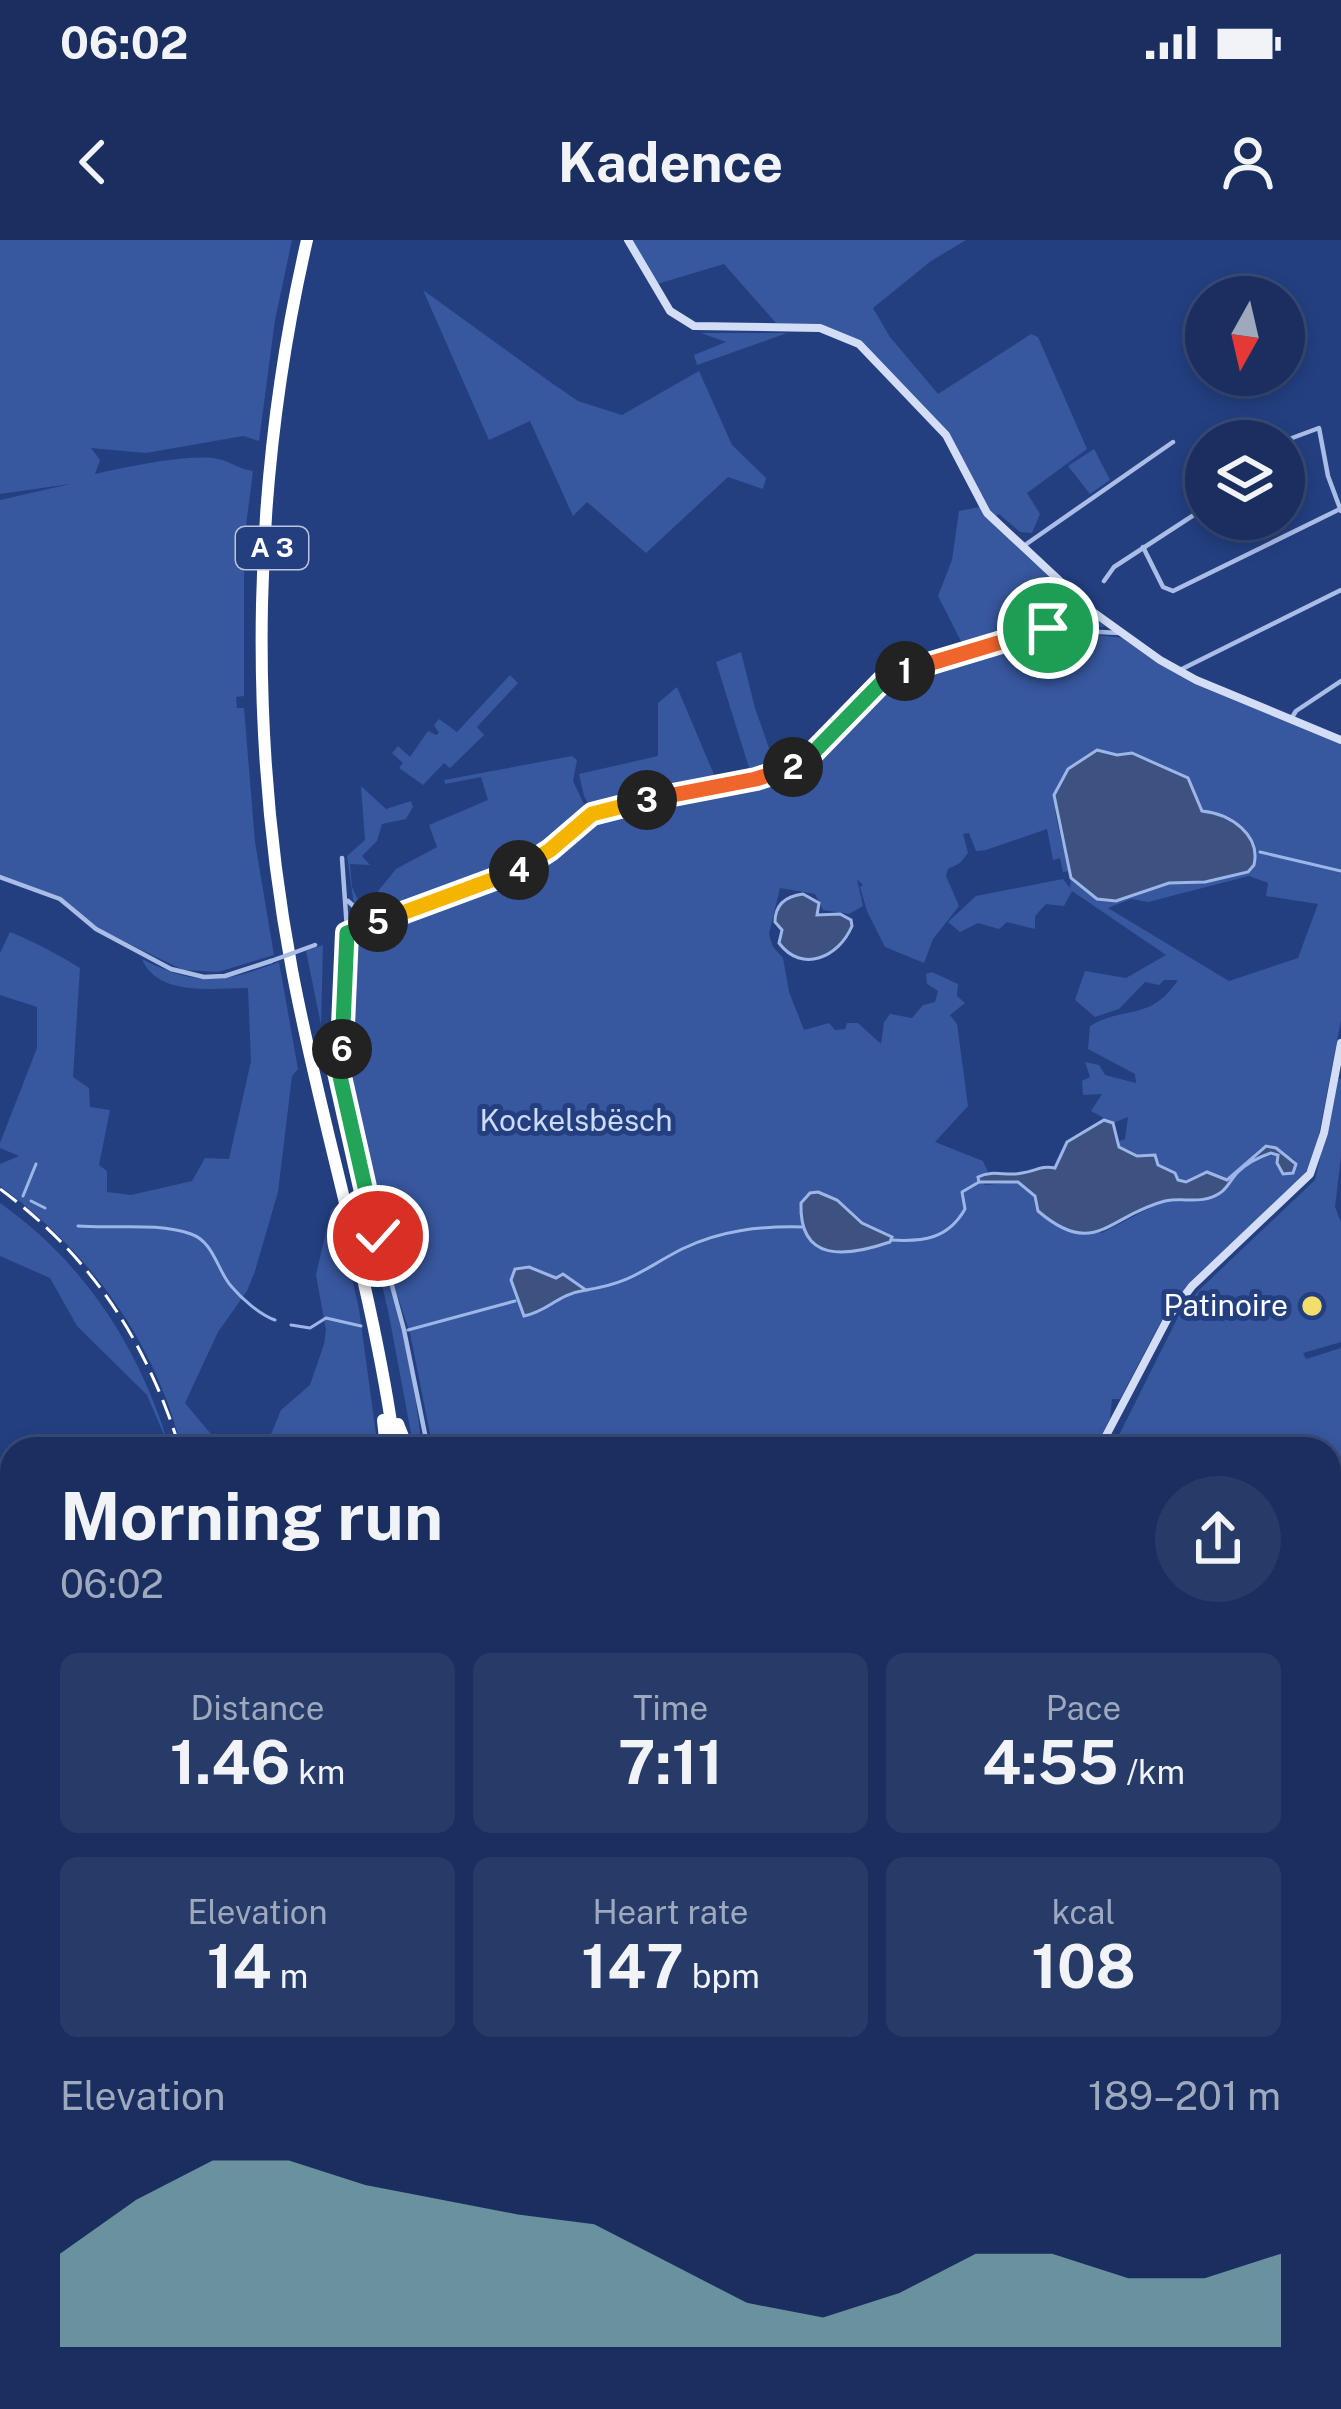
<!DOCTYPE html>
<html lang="en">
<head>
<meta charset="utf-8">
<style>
	:root { --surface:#1a2f60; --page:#273b69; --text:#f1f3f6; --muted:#9fa9bd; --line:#384a75; --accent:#8bbbb9 }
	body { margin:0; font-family:"Public Sans",sans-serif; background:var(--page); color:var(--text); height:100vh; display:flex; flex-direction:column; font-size:45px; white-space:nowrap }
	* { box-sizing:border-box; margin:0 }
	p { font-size:39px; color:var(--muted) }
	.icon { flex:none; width:66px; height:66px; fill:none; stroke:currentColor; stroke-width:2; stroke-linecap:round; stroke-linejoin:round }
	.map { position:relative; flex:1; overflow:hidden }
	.panel { position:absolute; left:0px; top:1197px; width:1341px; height:972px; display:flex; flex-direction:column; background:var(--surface); border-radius:36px 36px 0 0; box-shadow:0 6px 18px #0003,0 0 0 3px var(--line) }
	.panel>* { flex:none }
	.needle { width:78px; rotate:188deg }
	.buttons { position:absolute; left:1185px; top:36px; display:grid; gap:24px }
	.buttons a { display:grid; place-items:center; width:120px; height:120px; border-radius:50%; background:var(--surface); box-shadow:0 6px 18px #0003,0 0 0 3px var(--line); font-size:60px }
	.pin { position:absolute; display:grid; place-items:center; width:102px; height:102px; color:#fff; margin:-51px; border:6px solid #fff; border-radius:50%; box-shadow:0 3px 12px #0007 }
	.km { position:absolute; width:60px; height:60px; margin:-30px; border-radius:50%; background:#222; color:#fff; font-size:33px; line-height:60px; text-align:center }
	.round { display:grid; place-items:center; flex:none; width:126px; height:126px; border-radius:63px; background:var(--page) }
	.headline { display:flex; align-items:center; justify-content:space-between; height:204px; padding:0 60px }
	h1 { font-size:66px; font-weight:700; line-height:90px }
	.stats { display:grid; grid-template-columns:repeat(3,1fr); gap:18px; height:204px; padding:12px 60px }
	.stats div { display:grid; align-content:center; border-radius:18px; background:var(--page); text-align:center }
	.stats b { font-size:60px; font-weight:700 }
	.stats small { font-size:33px; font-weight:400 }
	.stats p { font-size:33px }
	.chart { height:336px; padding:24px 60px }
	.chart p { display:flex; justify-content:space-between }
	.chart svg { width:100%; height:216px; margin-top:12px; fill:var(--accent); opacity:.7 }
	.status { display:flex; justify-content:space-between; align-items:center; height:84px; padding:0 60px; background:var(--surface); direction:ltr }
	.status svg { height:33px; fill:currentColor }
	header { display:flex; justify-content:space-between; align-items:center; height:156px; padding:0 60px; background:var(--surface); font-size:54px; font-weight:700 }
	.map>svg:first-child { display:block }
	.green { fill:#37579e; fill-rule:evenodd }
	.water { fill:#3e5282; stroke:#9db6e8; stroke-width:3 }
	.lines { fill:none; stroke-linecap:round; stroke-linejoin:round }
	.stream { stroke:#9db6e8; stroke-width:3 }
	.street { stroke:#a9bde7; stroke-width:4.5 }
	.secondary { stroke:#d3ddf6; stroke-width:8 }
	.primary { stroke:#ebf0fd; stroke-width:9 }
	.highway { stroke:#fff; stroke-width:12 }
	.tram { stroke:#fff; stroke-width:3 }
	.rail { stroke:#fff; stroke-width:3; stroke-dasharray:21 9; stroke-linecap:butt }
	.street-bridge { stroke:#a9bde7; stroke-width:4.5 }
	.secondary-bridge { stroke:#d3ddf6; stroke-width:8 }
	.split-1-casing { stroke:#fff; stroke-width:24 }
	.split-2-casing { stroke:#fff; stroke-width:24 }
	.split-3-casing { stroke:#fff; stroke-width:24 }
	.split-4-casing { stroke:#fff; stroke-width:24 }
	.split-5-casing { stroke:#fff; stroke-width:24 }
	.split-6-casing { stroke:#fff; stroke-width:24 }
	.split-7-casing { stroke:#fff; stroke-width:24 }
	.split-8-casing { stroke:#fff; stroke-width:24 }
	.split-1 { stroke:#f0652b; stroke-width:15 }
	.split-2 { stroke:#22a559; stroke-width:15 }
	.split-3 { stroke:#f0652b; stroke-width:15 }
	.split-4 { stroke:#f5b400; stroke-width:15 }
	.split-5 { stroke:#f5b400; stroke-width:15 }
	.split-6 { stroke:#22a559; stroke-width:15 }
	.split-7 { stroke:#22a559; stroke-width:15 }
	.split-8 { stroke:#f5b400; stroke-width:15 }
	.poi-dot { fill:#f2de6c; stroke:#233f80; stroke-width:4.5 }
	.labels { text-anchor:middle; stroke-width:10; stroke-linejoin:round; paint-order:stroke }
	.shield { fill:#233f80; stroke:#bdc5d9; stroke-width:3 }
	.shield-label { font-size:27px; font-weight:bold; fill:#fff }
	.park-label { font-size:30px; fill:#cddaf5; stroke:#233f80 }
	.poi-label { font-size:30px; fill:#fff; stroke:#233f80; text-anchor:end }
</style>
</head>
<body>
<div class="status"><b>06:02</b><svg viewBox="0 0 49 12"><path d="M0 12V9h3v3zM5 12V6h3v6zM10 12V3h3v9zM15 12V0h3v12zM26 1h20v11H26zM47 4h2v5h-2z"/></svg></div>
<header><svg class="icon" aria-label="back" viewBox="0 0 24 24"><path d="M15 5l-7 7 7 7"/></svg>Kadence<svg class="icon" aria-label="person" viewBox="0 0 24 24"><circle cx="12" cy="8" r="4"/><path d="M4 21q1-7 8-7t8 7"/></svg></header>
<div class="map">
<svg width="1341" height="2169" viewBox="0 0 1341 2169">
	<rect width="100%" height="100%" fill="#233f80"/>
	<g class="green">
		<path d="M0,0H292L275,80L259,201L243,196L146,213L91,208L100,220L95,234C122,228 192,213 218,219C232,222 238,229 253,231L244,301V456L236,457L237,468H244L255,602L274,715L218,732L183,730L88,684L60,659L0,637V260L70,244L0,254Z"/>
		<path d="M632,0H966L931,21L873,68L890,97L938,154L1031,94L1038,97L1087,209L1027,253L1040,274L1032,293L1020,292L999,274L993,278L959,212L859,104C816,74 753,86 702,86L689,81L706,85L776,83L724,24L657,44Z"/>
		<polygon points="423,50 553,144 578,161 622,175 699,131 732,205 766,238 763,249 728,237 646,313 587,262 573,276 530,181 489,200"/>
		<polygon points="701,93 787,93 697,125 694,115 726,102"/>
		<polygon points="1094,209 1110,240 1090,254 1068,226"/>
		<polygon points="980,267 1105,387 1036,383 1031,388 966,411 938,356 952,320 959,271"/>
		<path d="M1052,390L1124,398L1158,422L1341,504V780L1315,915L1303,937L1189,1043L1166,1072L1120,1159H1112L1110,1179L1094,1209H433L410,1093L390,1034L399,1029L395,1023L387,1025L346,848L343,828L352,702L361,694L397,678L535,628L606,571L756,542L808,522L893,437ZM1098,510L1117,515L1132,513L1188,538L1203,571L1221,577L1205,642C1193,643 1178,641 1166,644C1118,657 1115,675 1071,638L1070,648L1063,639L976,656L948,682L960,692L978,683L999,689L1007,682L1035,689V676L1046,664L1064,666L1072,651L1166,715L1126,738L1085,731L1075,760L1095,777L1119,769L1145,742L1159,745L1164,740H1178C1150,782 1125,765 1090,786L1088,809L1135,834L1136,843L1105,835L1099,825L1085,822L1090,837L1082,841L1083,855L1102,854L1091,871L1113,883L1128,877L1125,899L1117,902L1119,907L1175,932L1178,940L1186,942L1201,933L1227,940L1261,908L1294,919L1296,925L1292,934L1278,914L1255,919L1201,961L1161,962L1102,993L1018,942L985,945L979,937L988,932L983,921L935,902L968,866L957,784L950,775L965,763L957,756L958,744L932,732L926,734L927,744L938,751L935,762L923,765L912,778L890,774L884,782L881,804L858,783H847L845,789L835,790L829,783L804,790L789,752L783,718L773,707L769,694L780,648L815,654L823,670L849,674L863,666L857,639L863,645L860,647L867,671L885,707L924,723L933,699L959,666L946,636L948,629L960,623L968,613L963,594L969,593L976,611L986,610L1047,589L1053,620L1060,618L1063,632L1069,631C1056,569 1036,549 1098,510ZM1249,636L1268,643L1266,656L1318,664L1298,718L1229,741L1108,668L1131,659L1148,662Z"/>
		<polygon points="741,412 755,468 777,531 757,539 751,534 716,422"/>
		<polygon points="510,435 518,443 477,487 484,495 450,528 444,523 423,545 399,528 403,523 392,513 398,506 410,517 428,491 436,495 439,493 434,485 439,479 457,492"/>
		<polygon points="677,447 718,544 606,565 593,572 584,556 579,534 658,516 658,463"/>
		<polygon points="572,516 577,520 573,541 588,573 531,621 357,686 347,616 365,600 361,546 386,569 411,561 413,567 406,579 382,584 377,601 362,616 370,625 350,624 352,647 360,664 375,655 396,629 437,607 429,585 488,560 481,537 445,544 444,540"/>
		<path d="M10,692C37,703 55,713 80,728L73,837L89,848L90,867L110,870L99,925L107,931V952L131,955L192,941L205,918L229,919L251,821L248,748C215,748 157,757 142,719C197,747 223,743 279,722L298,829L292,836L278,952L255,1031L247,1051L218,1092L185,1163L210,1193L232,1209H182C154,1099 90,1013 0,946V924L19,916L0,908V903L37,808V767L0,755V713Z"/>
		<polygon points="323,705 321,785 306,711"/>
		<polygon points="1338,839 1341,839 1341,916 1335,967 1341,982 1341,1102 1303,1113 1306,1119 1341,1108 1341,1274 1329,1278 1329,1209 1112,1209 1179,1075 1198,1051 1315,940"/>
		<path d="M347,878C373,987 411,1097 422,1209H414L388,1070L342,881Z"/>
		<path d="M0,963C86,1024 140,1109 170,1209L147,1155L77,1086L50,1038L0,1016Z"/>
		<polygon points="336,966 359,1069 378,1209 265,1209 281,1170 310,1145 324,1104 326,1090 316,1035 331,970"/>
		<polygon points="1341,1281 1341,1437 1332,1439 1329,1285"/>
		<polygon points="12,1348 12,1441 0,1437 0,1351"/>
		<polygon points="1341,1477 1341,1540 1329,1524 1329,1484"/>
		<polygon points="1341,1747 1341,1752 1334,1755 1341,1809 1341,1916 1329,1912 1329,1844 1341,1839 1329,1752"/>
		<polygon points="12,1760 12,1822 2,1824 0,1777"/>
		<polygon points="12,1876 12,1982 0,1972 0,1888"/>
		<polygon points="1329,1936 1341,1940 1341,2169 1009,2169 1005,2157 1329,2157"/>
	</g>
	<g class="water">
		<path d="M1097,510L1117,515L1132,513L1188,538L1202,571C1231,574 1261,595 1254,625L1248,632L1205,642L1169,643L1116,661L1097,659L1071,638L1054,555L1068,529Z"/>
		<path d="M803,654L819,663L817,675L840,674L851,680L852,686C839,717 802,734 779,703L782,690L775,682C775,664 787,656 803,654Z"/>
		<path d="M1104,880L1113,883L1119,907L1137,916L1155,915L1158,925L1175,933L1178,940L1186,942L1207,932L1227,940L1266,906L1276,908L1296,924L1293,933L1283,934L1277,923L1278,915L1271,913C1259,917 1247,923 1238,932C1232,937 1228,948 1220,953C1202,965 1184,957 1165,961C1109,975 1095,1020 1038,971L1035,956L1018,942H979L978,937C994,929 1006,937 1022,933C1036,931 1041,925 1055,928L1067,902Z"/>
		<path d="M818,952L837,960L862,983L892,997L890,1002C846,1017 799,1023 801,963L810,953Z"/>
		<path d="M529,1027L556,1038L563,1034L586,1050C555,1055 551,1070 524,1076L511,1040L515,1029Z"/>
	</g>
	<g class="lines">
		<g class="stream">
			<polyline points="1260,612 1341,631"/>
			<polyline points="23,956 36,924"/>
			<polyline points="31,961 45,968"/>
			<path d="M78,986C114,989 157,982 191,994C214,1002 217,1030 231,1046C241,1058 260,1075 275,1080"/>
			<path d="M891,1000C923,1002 948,999 965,969L962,952L979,942"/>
			<path d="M586,1050C632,1043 643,1029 682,1009C721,990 761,986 803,987"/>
			<polyline points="291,1085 310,1088 326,1078 361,1086"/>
			<polyline points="408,1090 515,1061"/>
			<polyline points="1329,2084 1341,2084"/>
			<polyline points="558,2169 559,2157"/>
			<polyline points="971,2169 978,2157"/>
		</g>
		<g class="street">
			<polyline points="1284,201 1319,188 1328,236 1341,271"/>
			<polyline points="1025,305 1173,202"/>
			<polyline points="1143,307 1163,347 1173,351 1340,269"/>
			<polyline points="1104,341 1114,327 1206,267"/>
			<polyline points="1180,430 1341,350"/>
			<polyline points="1291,479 1296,471 1341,441"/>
			<polyline points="342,618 348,704 339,832 358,920 404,1090 428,1209"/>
			<polyline points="0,637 60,659 96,689 171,729 204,737 225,736 271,721"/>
			<polyline points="348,661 362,674 379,678"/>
			<path d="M347,693L532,623L592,574L606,568C671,555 748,552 806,520L891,436L1041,389L1120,393"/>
			<polyline points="0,1490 12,1496"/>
			<polyline points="0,1544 12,1553"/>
			<polyline points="226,2157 236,2169"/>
			<polyline points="231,2157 241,2169"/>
			<polyline points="534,2157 538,2169"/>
			<polyline points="633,2169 636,2157"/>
			<polyline points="739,2169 742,2157"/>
			<polyline points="959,2169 965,2157"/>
		</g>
		<g class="secondary">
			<polyline points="628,0 670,71 694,86 820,88 859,104 946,195 987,273 1093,372 1160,420 1196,440 1341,500"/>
			<polyline points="1099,1209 1169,1076 1192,1046 1310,934 1324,893 1341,803"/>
		</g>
		<g class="primary">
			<polyline points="1329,1748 1341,1745"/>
			<polyline points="354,2169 369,2157"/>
			<polyline points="383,2169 397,2157"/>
			<polyline points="805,2169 809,2157"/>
		</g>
		<g class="highway">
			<path d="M307,0C252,239 247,489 292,730C322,890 373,1047 395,1209"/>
			<polyline points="383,1180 386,1209"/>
			<polyline points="398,1184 408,1209"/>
			<polyline points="0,1447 12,1452"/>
			<polyline points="0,1459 12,1464"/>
			<polyline points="0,1880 12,1864"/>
			<polyline points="1329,1918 1341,1922"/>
			<polyline points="0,1977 12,1986"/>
			<polyline points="0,2055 12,2047"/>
			<polyline points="0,2068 12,2059"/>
		</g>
		<g class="tram">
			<polyline points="0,1996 12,2004"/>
			<polyline points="219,2157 230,2169"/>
			<polyline points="371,2169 385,2157"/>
		</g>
		<g class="rail">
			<path d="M0,949C91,1016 147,1102 180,1209"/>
			<polyline points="0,1756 12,1733"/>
		</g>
		<polyline class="street-bridge" points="271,721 315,705"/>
		<g class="secondary-bridge">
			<polyline points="0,1734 12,1743"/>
			<polyline points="0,1741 12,1750"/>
		</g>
	</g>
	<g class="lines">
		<defs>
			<polyline id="split-1" points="905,431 1048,388"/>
			<polyline id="split-2" points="793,527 806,520 882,442 905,431"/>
			<polyline id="split-3" points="647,560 756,539 793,527"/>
			<polyline id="split-4" points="519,630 550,610 592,574 647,560"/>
			<polyline id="split-5" points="378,682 519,630"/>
			<polyline id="split-6" points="342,809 347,693 378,682"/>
			<polyline id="split-7" points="342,809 339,832 367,956"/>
			<polyline id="split-8" points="367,956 378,996"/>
		</defs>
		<use href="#split-1" class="split-1-casing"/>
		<use href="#split-2" class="split-2-casing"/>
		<use href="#split-3" class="split-3-casing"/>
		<use href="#split-4" class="split-4-casing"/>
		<use href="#split-5" class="split-5-casing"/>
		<use href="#split-6" class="split-6-casing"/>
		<use href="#split-7" class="split-7-casing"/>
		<use href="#split-8" class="split-8-casing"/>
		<use href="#split-1" class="split-1"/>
		<use href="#split-2" class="split-2"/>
		<use href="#split-3" class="split-3"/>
		<use href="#split-4" class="split-4"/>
		<use href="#split-5" class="split-5"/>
		<use href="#split-6" class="split-6"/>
		<use href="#split-7" class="split-7"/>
		<use href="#split-8" class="split-8"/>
	</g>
	<circle class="poi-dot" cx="1312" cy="1066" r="12"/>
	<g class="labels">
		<rect class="shield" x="236" y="287" width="72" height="42" rx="9"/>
		<g class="shield-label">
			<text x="272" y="317">A 3</text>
		</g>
		<g class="park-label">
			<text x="576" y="891">Kockelsbësch</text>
		</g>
		<g class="poi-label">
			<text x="1288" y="1076">Patinoire</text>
		</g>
	</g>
</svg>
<div class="buttons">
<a><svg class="needle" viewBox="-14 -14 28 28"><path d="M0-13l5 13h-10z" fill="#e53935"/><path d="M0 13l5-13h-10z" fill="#9fa9bd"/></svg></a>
<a><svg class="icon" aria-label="layers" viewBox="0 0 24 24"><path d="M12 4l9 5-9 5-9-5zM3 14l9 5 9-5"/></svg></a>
</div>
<div class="pin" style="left:1048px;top:388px;background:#1e9e55"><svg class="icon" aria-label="arrive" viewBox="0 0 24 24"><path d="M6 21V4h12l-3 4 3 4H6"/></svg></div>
<div class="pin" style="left:378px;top:996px;background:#d93025"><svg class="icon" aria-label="check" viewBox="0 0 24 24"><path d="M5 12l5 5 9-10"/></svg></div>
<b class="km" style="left:905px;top:431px">1</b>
<b class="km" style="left:793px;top:527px">2</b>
<b class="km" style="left:647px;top:560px">3</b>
<b class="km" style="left:519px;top:630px">4</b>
<b class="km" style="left:378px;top:682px">5</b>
<b class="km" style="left:342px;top:809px">6</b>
<section class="panel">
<div class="headline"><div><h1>Morning run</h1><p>06:02</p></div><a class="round"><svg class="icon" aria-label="share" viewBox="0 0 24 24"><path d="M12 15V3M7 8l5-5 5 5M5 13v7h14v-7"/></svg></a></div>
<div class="stats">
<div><p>Distance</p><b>1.46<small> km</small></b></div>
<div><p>Time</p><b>7:11</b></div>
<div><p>Pace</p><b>4:55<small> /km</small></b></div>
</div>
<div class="stats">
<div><p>Elevation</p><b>14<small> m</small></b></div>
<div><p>Heart rate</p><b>147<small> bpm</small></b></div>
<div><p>kcal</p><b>108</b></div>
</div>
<div class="chart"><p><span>Elevation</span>189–201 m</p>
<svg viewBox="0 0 160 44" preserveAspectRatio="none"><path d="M0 44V25L10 14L20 6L30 6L40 11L50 14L60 17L70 19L80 27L90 35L100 38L110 33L120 25L130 25L140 30L150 30L160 25V44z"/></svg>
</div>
</section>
</div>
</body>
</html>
